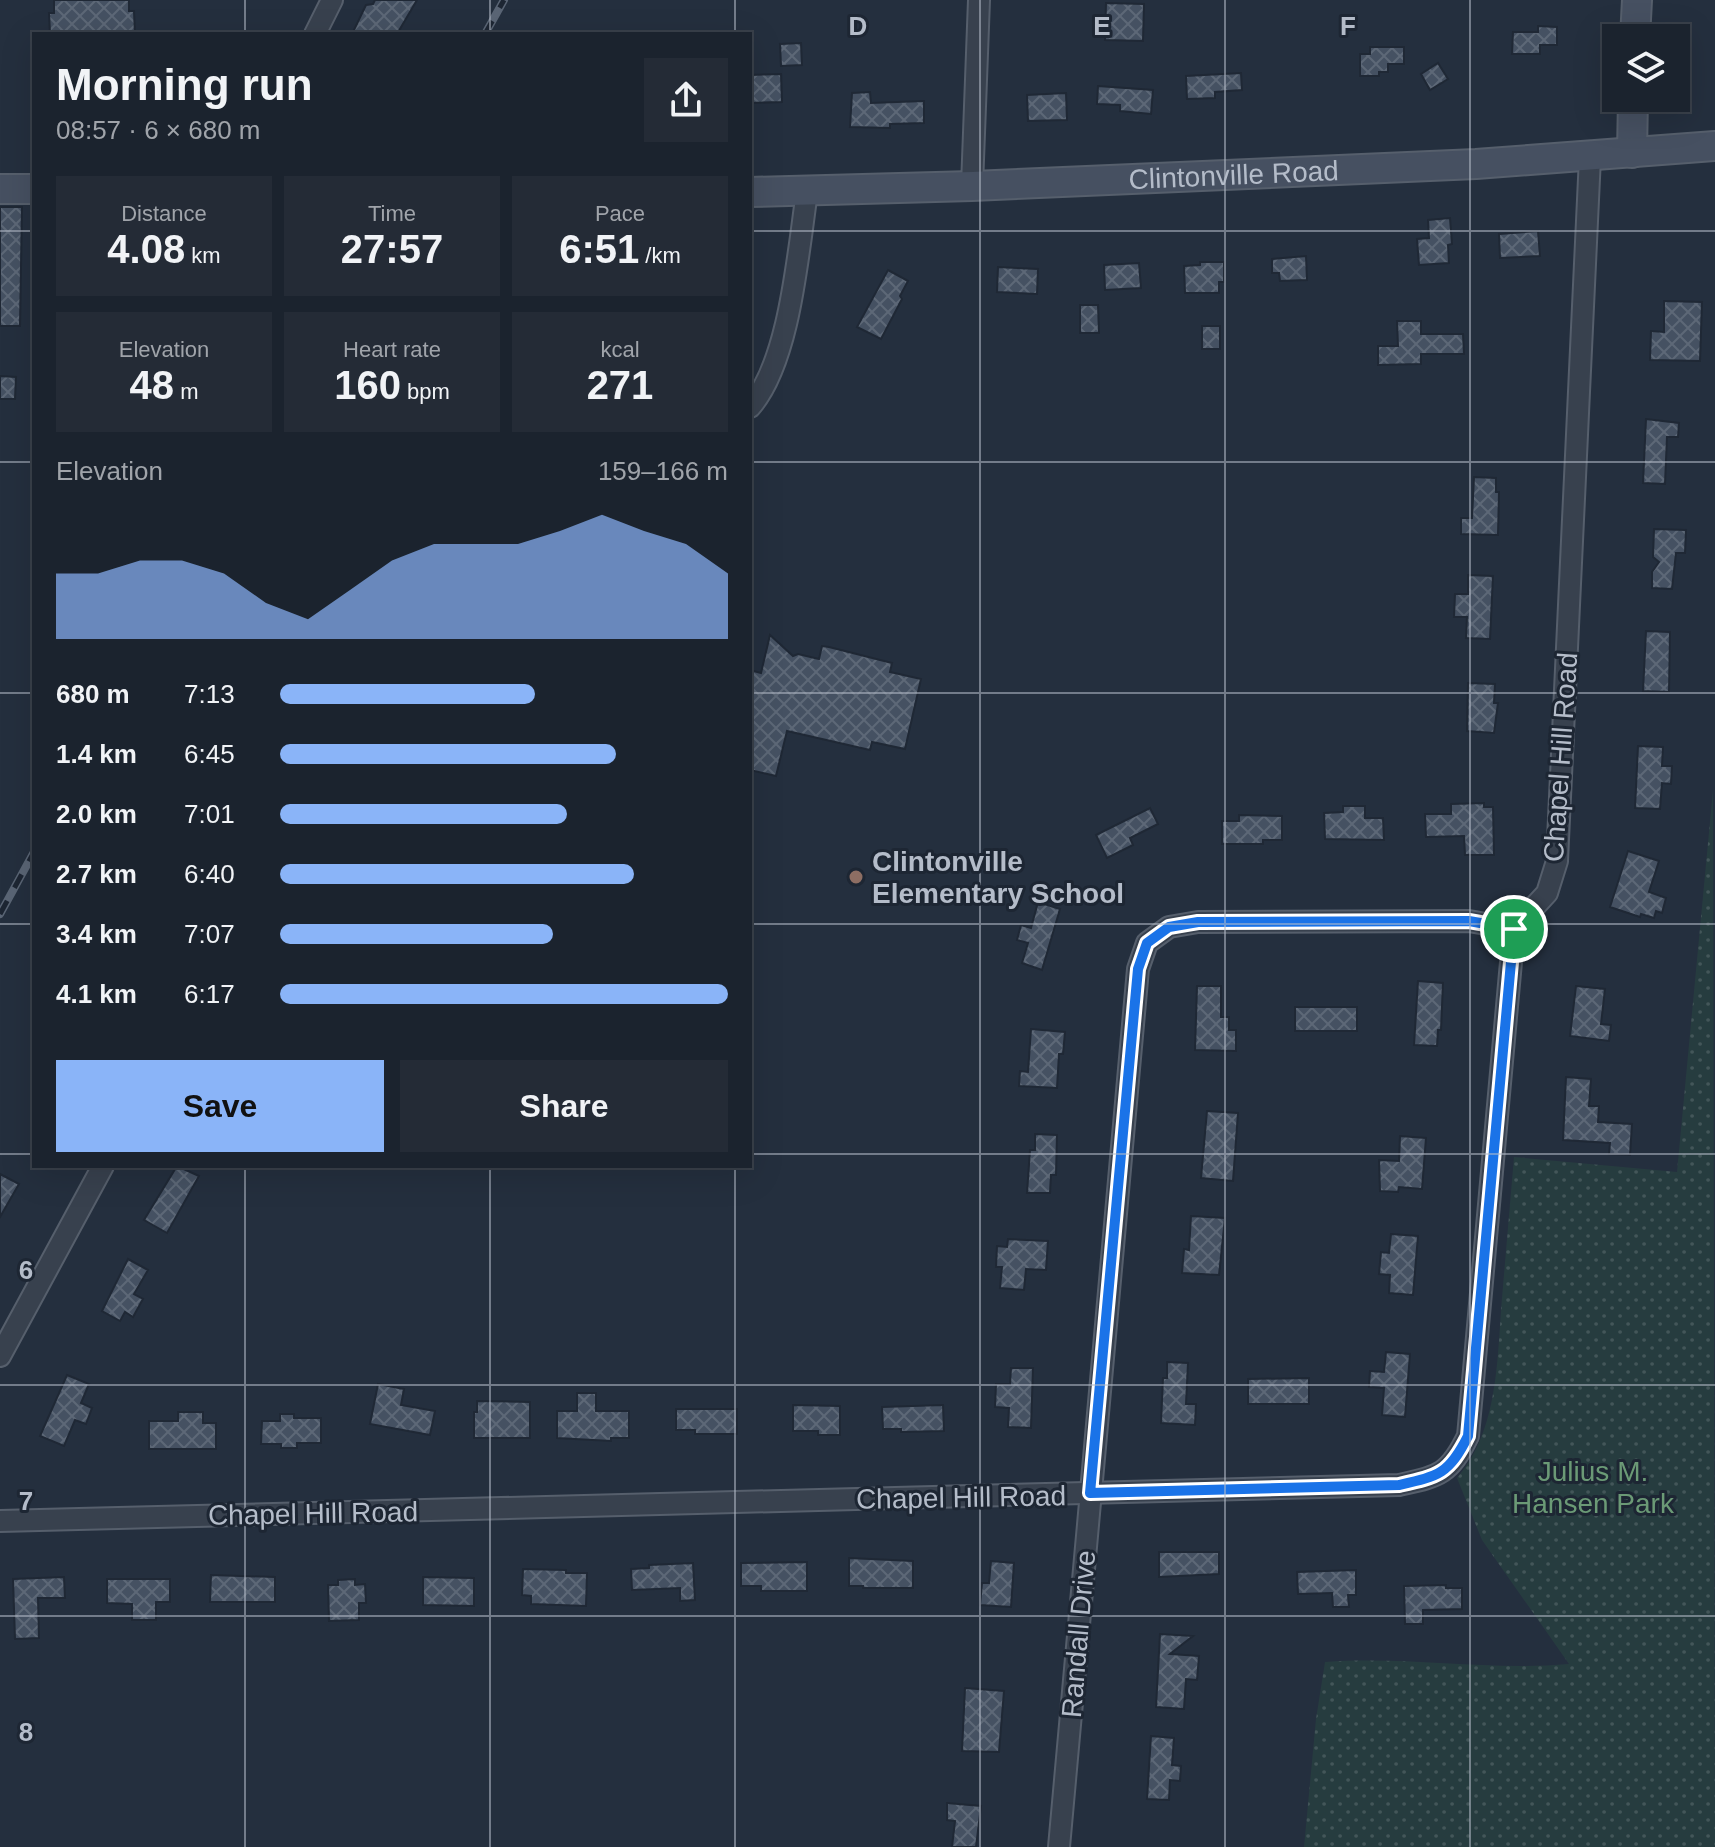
<!DOCTYPE html>
<html lang="en">
<head>
<meta charset="utf-8">
<style>
	:root { --surface:#1b232e; --page:#242b36; --text:#f1f3f6; --muted:#a0a4aa; --line:#39404a; --accent:#8ab4f8 }
	body { margin:0; font-family:Helvetica,sans-serif; background:var(--page); color:var(--text); height:100vh; display:flex; flex-direction:column; font-size:30px; white-space:nowrap }
	* { box-sizing:border-box; margin:0 }
	p { font-size:26px; color:var(--muted) }
	.icon { flex:none; width:44px; height:44px; fill:none; stroke:currentColor; stroke-width:2; stroke-linecap:round; stroke-linejoin:round }
	.map { position:relative; flex:1; overflow:hidden }
	.details { position:absolute; left:32px; top:32px; width:720px; height:1136px; display:flex; flex-direction:column; background:var(--surface); border-radius:0px; box-shadow:0 8px 32px #0002,0 0 0 2px var(--line) }
	.details>* { flex:none }
	.fabs { position:absolute; left:1602px; top:24px; display:grid; gap:16px }
	.fabs a { display:grid; place-items:center; width:88px; height:88px; border-radius:0px; background:var(--surface); box-shadow:0 8px 32px #0002,0 0 0 2px var(--line); font-size:40px }
	.pin { position:absolute; display:grid; place-items:center; width:68px; height:68px; color:#fff; margin:-34px; border:4px solid #fff; border-radius:50%; box-shadow:0 2px 8px #0007 }
	.round { display:grid; place-items:center; flex:none; width:84px; height:84px; border-radius:0px; background:var(--page) }
	.head { display:flex; align-items:center; justify-content:space-between; height:136px; padding:0 24px }
	h1 { font-size:44px; font-weight:600; line-height:60px }
	.metrics { display:grid; grid-template-columns:repeat(3,1fr); gap:12px; height:136px; padding:8px 24px }
	.metrics div { display:grid; align-content:center; border-radius:0px; background:var(--page); text-align:center }
	.metrics b { font-size:40px; font-weight:600 }
	.metrics small { font-size:22px; font-weight:400 }
	.metrics p { font-size:22px }
	.chart { height:224px; padding:16px 24px }
	.chart p { display:flex; justify-content:space-between }
	.chart svg { width:100%; height:144px; margin-top:8px; fill:var(--accent); opacity:.7 }
	.cta { display:flex; gap:16px; margin-top:auto; padding:16px 24px }
	.cta a { flex:1; height:92px; border-radius:0px; background:var(--accent); color:#111; font-size:32px; font-weight:600; line-height:92px; text-align:center }
	.cta a+a { background:var(--page); color:var(--text) }
	ul { padding:0 24px; list-style:none; font-size:26px }
	li { display:grid; grid-template-columns:128px 96px 1fr; align-items:center; height:60px }
	li i { height:20px; border-radius:10px; background:var(--accent) }
	.map>svg:first-child { display:block }
	.grass { fill:url(#grass-dots) }
	.building { fill:url(#building-cross-hatch); stroke:#1f2835; stroke-width:2 }
	.lines { fill:none; stroke-linecap:round; stroke-linejoin:round }
	.street-casing { stroke:#565f6c; stroke-width:24 }
	.secondary-casing { stroke:#565f6c; stroke-width:32 }
	.street { stroke:#38414e; stroke-width:20 }
	.secondary { stroke:#465061; stroke-width:28 }
	.rail-casing { stroke:#5a6575; stroke-width:8 }
	.rail { stroke:#1d2633; stroke-width:5; stroke-dasharray:15; stroke-linecap:butt }
	.route-casing { stroke:#fff; stroke-width:16 }
	.route { stroke:#1a73e8; stroke-width:10 }
	.grid { fill:none; stroke:#b4bcc9; stroke-width:2; stroke-opacity:0.55 }
	.education-dot { fill:#8d6e63; stroke:#1d2633; stroke-width:3 }
	.labels { text-anchor:middle; stroke-width:6; stroke-linejoin:round; paint-order:stroke }
	.street-label { font-size:28px; fill:#b4bcc9; stroke:#1d2633 }
	.poi-label { font-size:28px; font-weight:bold; fill:#b4bcc9; stroke:#1d2633; text-anchor:start }
	.park-label { font-size:28px; fill:#6b9a76; stroke:#1d2633 }
	.grid-label { font-size:26px; text-anchor:middle; font-weight:bold; fill:#b4bcc9; stroke:#1d2633; stroke-width:6; stroke-linejoin:round; paint-order:stroke }
</style>
</head>
<body>
<div class="map">
<svg width="1715" height="1847" viewBox="0 0 1715 1847">
	<defs>
		<pattern id="grass-dots" width="8" height="8" patternUnits="userSpaceOnUse" patternTransform="scale(2)"><rect width="8" height="8" fill="#263c3f"/><path d="M2 2h.1M6 6h.1" fill="none" stroke="#435659" stroke-width="1.8" stroke-linecap="round"/></pattern>
		<pattern id="building-cross-hatch" width="8" height="8" patternUnits="userSpaceOnUse" patternTransform="scale(2)"><rect width="8" height="8" fill="#455162"/><path d="M0 0l8 8M0 8l8-8" fill="none" stroke="#5d6877"/></pattern>
	</defs>
	<rect width="100%" height="100%" fill="#242f3e"/>
	<path class="grass" d="M1713,790L1715,1847H1304L1316,1719L1325,1662C1406,1656 1488,1671 1569,1664L1482,1540L1457,1478C1499,1430 1497,1358 1502,1298C1506,1251 1510,1204 1514,1157L1677,1172Z"/>
	<g class="building">
		<polygon points="54,0 129,0 129,11 134,11 135,34 50,34 49,13 54,13"/>
		<polygon points="375,0 417,0 397,34 352,34 366,5 373,4"/>
		<polygon points="1106,3 1144,4 1143,41 1105,40"/>
		<polygon points="1538,26 1557,27 1557,45 1540,45 1540,54 1512,54 1513,32 1538,32"/>
		<polygon points="801,43 802,65 781,66 780,44"/>
		<polygon points="1370,47 1404,47 1404,64 1388,64 1388,72 1379,72 1379,76 1360,76 1360,54 1370,54"/>
		<polygon points="1438,63 1448,79 1430,90 1421,74"/>
		<polygon points="1241,73 1242,90 1215,92 1215,98 1187,99 1186,76"/>
		<polygon points="781,74 782,102 750,103 750,75"/>
		<polygon points="1098,86 1153,90 1151,114 1120,111 1120,105 1097,104"/>
		<polygon points="870,92 871,103 924,101 924,123 890,124 890,128 850,127 852,93"/>
		<polygon points="1066,93 1067,120 1028,121 1027,95"/>
		<polygon points="0,207 22,207 20,326 0,326"/>
		<polygon points="1450,218 1452,244 1448,245 1449,263 1419,265 1417,239 1429,238 1428,220"/>
		<polygon points="1538,231 1540,256 1500,258 1499,234"/>
		<polygon points="1306,256 1307,280 1280,281 1279,273 1272,273 1272,259"/>
		<polygon points="1200,262 1224,262 1224,282 1219,282 1219,293 1185,293 1184,266 1200,265"/>
		<polygon points="1139,263 1141,288 1105,290 1104,265"/>
		<polygon points="998,267 1038,269 1037,294 997,292"/>
		<polygon points="888,270 908,281 900,296 902,299 881,339 857,327"/>
		<polygon points="1664,301 1702,302 1700,361 1650,360 1651,331 1664,332"/>
		<polygon points="1080,305 1098,305 1099,333 1080,333"/>
		<polygon points="1397,321 1421,321 1421,334 1463,334 1464,354 1421,354 1421,364 1378,365 1378,346 1398,346"/>
		<rect x="1202" y="326" width="18" height="23"/>
		<polygon points="0,376 16,377 15,399 0,399"/>
		<polygon points="1646,419 1679,423 1678,437 1667,437 1665,484 1643,483"/>
		<polygon points="1474,477 1496,478 1496,492 1499,492 1498,535 1461,534 1461,518 1472,518"/>
		<polygon points="1654,529 1686,530 1685,553 1676,553 1672,589 1652,588 1652,572 1659,562 1653,557"/>
		<polygon points="1468,575 1493,576 1490,639 1466,638 1467,617 1454,617 1455,594 1468,594"/>
		<polygon points="1646,631 1670,632 1669,692 1643,691"/>
		<polygon points="770,635 793,656 798,654 819,659 822,646 829,647 892,663 890,672 921,679 905,749 872,742 870,750 787,731 776,776 750,770 750,670 761,673"/>
		<polygon points="1468,683 1495,684 1494,703 1498,703 1494,733 1467,731"/>
		<polygon points="1638,746 1663,747 1662,766 1672,766 1671,784 1662,783 1660,809 1635,808"/>
		<polygon points="1484,803 1484,807 1493,807 1494,855 1465,855 1464,836 1426,837 1425,814 1451,814 1451,804"/>
		<polygon points="1343,806 1365,806 1365,818 1383,818 1384,840 1325,839 1324,813 1343,812"/>
		<polygon points="1150,808 1158,824 1130,838 1133,845 1107,858 1096,835"/>
		<polygon points="1239,815 1282,816 1282,840 1263,840 1263,844 1222,844 1222,821 1239,821"/>
		<polygon points="1628,851 1659,861 1649,892 1666,898 1662,913 1656,911 1654,918 1641,914 1640,917 1610,907"/>
		<polygon points="1038,902 1060,909 1042,970 1022,963 1028,943 1017,940 1021,925 1031,928"/>
		<polygon points="1418,981 1443,983 1441,1030 1438,1030 1437,1046 1414,1045"/>
		<polygon points="1197,986 1221,986 1221,1017 1229,1017 1229,1030 1236,1030 1236,1051 1195,1050"/>
		<polygon points="1576,986 1605,989 1601,1024 1611,1025 1609,1041 1570,1036"/>
		<rect x="1295" y="1007" width="62" height="24"/>
		<polygon points="1031,1029 1065,1032 1063,1054 1059,1054 1057,1088 1019,1086 1020,1071 1028,1072"/>
		<polygon points="1566,1077 1591,1079 1589,1106 1599,1106 1598,1122 1632,1124 1630,1155 1609,1154 1610,1143 1563,1140"/>
		<polygon points="1207,1111 1238,1113 1233,1181 1201,1178"/>
		<polygon points="1035,1134 1057,1135 1056,1175 1051,1175 1050,1193 1027,1193 1030,1150 1035,1150"/>
		<polygon points="1400,1136 1426,1138 1422,1189 1399,1187 1398,1192 1380,1191 1379,1160 1399,1161"/>
		<polygon points="177,1166 199,1176 167,1233 144,1220"/>
		<polygon points="0,1174 19,1184 0,1217"/>
		<polygon points="1191,1216 1225,1218 1219,1275 1182,1273 1184,1249 1189,1250"/>
		<polygon points="1391,1234 1418,1236 1413,1295 1389,1293 1390,1275 1379,1274 1381,1252 1389,1253"/>
		<polygon points="1008,1239 1048,1241 1046,1270 1026,1269 1024,1290 1000,1288 1002,1267 996,1267 997,1246 1007,1247"/>
		<polygon points="128,1259 148,1270 134,1294 143,1299 133,1317 125,1312 120,1321 102,1311"/>
		<polygon points="1386,1352 1410,1354 1405,1417 1382,1415 1384,1388 1369,1387 1370,1371 1384,1372"/>
		<polygon points="1167,1362 1188,1363 1186,1404 1196,1404 1195,1425 1161,1423 1163,1378 1167,1378"/>
		<polygon points="1011,1368 1033,1368 1031,1428 1008,1427 1009,1408 995,1407 996,1384 1010,1384"/>
		<polygon points="67,1375 89,1384 81,1403 92,1408 86,1424 75,1420 64,1446 40,1436"/>
		<polygon points="1309,1378 1309,1404 1248,1404 1248,1379"/>
		<polygon points="378,1384 404,1389 401,1405 435,1411 430,1435 370,1424"/>
		<polygon points="577,1393 596,1393 596,1411 629,1411 629,1438 611,1438 611,1441 557,1438 557,1411 577,1411"/>
		<polygon points="477,1401 530,1402 530,1438 474,1438 474,1412 477,1412"/>
		<polygon points="793,1405 840,1406 840,1435 818,1435 818,1431 793,1431"/>
		<polygon points="943,1405 944,1431 901,1432 901,1429 883,1429 882,1407"/>
		<polygon points="676,1409 737,1409 737,1434 695,1434 695,1430 676,1430"/>
		<polygon points="178,1412 203,1412 203,1423 216,1423 216,1449 149,1449 149,1421 178,1421"/>
		<polygon points="280,1414 294,1414 294,1418 321,1418 321,1443 297,1443 297,1448 281,1448 281,1444 261,1444 262,1421 280,1421"/>
		<polygon points="1159,1552 1219,1552 1219,1574 1159,1577"/>
		<polygon points="849,1558 913,1561 913,1588 863,1588 863,1586 849,1586"/>
		<polygon points="991,1561 1014,1563 1011,1607 980,1605 982,1583 989,1583"/>
		<polygon points="807,1562 807,1591 761,1591 761,1586 741,1586 741,1563"/>
		<polygon points="693,1563 695,1600 680,1601 680,1588 632,1590 631,1569 649,1568 649,1565"/>
		<polygon points="523,1569 566,1570 566,1573 587,1573 586,1606 531,1604 531,1596 522,1595"/>
		<polygon points="1356,1570 1356,1595 1348,1595 1349,1607 1333,1607 1332,1593 1298,1594 1297,1572"/>
		<polygon points="211,1575 275,1577 275,1602 210,1602"/>
		<polygon points="64,1577 65,1598 38,1598 39,1638 15,1639 13,1579"/>
		<polygon points="423,1577 474,1578 474,1606 423,1605"/>
		<polygon points="107,1579 170,1579 170,1602 156,1602 156,1620 132,1620 132,1604 107,1603"/>
		<polygon points="355,1579 355,1585 365,1584 366,1603 359,1603 359,1620 329,1621 328,1585 338,1585 338,1580"/>
		<polygon points="1446,1585 1446,1588 1462,1588 1462,1609 1423,1610 1423,1624 1405,1624 1404,1586"/>
		<polygon points="1160,1634 1193,1636 1170,1654 1199,1656 1197,1680 1186,1679 1184,1709 1156,1707"/>
		<polygon points="965,1688 1004,1691 999,1752 962,1751"/>
		<polygon points="1151,1736 1174,1738 1172,1765 1181,1766 1180,1781 1170,1780 1169,1800 1147,1799"/>
		<polygon points="947,1803 981,1806 976,1847 952,1847 955,1821 947,1820"/>
	</g>
	<g class="lines">
		<defs>
			<g id="street">
				<polyline points="315,34 332,0"/>
				<polyline points="972,186 979,0"/>
				<path d="M750,407C790,362 798,252 807,192"/>
				<polyline points="0,1356 103,1166"/>
				<path d="M0,1521L1399,1485C1439,1476 1449,1475 1468,1436L1514,929L1547,893L1557,861L1590,157"/>
				<polyline points="1059,1847 1138,969 1147,943 1169,927 1198,922 1469,921 1514,929"/>
			</g>
			<g id="secondary">
				<polyline points="1635,38 1637,0"/>
				<polyline points="1632,153 1633,98"/>
				<polyline points="0,189 34,189"/>
				<path id="s1" d="M750,192L972,186L1476,164L1715,146"/>
			</g>
		</defs>
		<use href="#street" class="street-casing"/>
		<use href="#secondary" class="secondary-casing"/>
		<use href="#street" class="street"/>
		<use href="#secondary" class="secondary"/>
		<defs>
			<g id="rail">
				<polyline points="485,34 504,0"/>
				<polyline points="0,914 34,852"/>
			</g>
		</defs>
		<use href="#rail" class="rail-casing"/>
		<use href="#rail" class="rail"/>
	</g>
	<g class="lines">
		<defs>
			<path id="route" d="M1469,921L1514,929L1468,1436C1449,1474 1439,1476 1399,1485L1090,1493L1138,969L1147,943L1169,927L1198,922Z"/>
		</defs>
		<use href="#route" class="route-casing"/>
		<use href="#route" class="route"/>
	</g>
	<path class="grid" d="M245,0V34M490,0V34M735,0V34M980,0V1847M1225,0V1847M1470,0V1847M0,231H34M750,231H1715M0,462H34M750,462H1715M0,693H34M750,693H1715M0,924H34M750,924H1715M0,1154H34M750,1154H1715M245,1166V1847M490,1166V1847M735,1166V1847M0,1385H1715M0,1616H1715"/>
	<circle class="education-dot" cx="856" cy="877" r="8"/>
	<g class="labels">
		<g class="street-label">
			<text dy="10" stroke="none"><textPath href="#s1" startOffset="484">Clintonville Road</textPath></text>
			<text transform="translate(1560 757) rotate(-86)" y="10">Chapel Hill Road</text>
			<text transform="translate(961 1497) rotate(-1)" y="10">Chapel Hill Road</text>
			<text transform="translate(313 1513) rotate(-1)" y="10">Chapel Hill Road</text>
			<text transform="translate(1078 1634) rotate(-85)" y="10">Randall Drive</text>
		</g>
		<g class="poi-label">
			<text x="872" y="871">Clintonville<tspan x="872" dy="32">Elementary School</tspan></text>
		</g>
		<g class="park-label">
			<text x="1593" y="1481">Julius M.<tspan x="1593" dy="32">Hansen Park</tspan></text>
		</g>
	</g>
	<g class="grid-label">
		<text x="858" y="35">D</text>
		<text x="1102" y="35">E</text>
		<text x="1348" y="35">F</text>
		<text x="26" y="1279">6</text>
		<text x="26" y="1510">7</text>
		<text x="26" y="1741">8</text>
	</g>
</svg>
<div class="fabs">
<a><svg class="icon" aria-label="layers" viewBox="0 0 24 24"><path d="M12 4l9 5-9 5-9-5zM3 14l9 5 9-5"/></svg></a>
</div>
<div class="pin" style="left:1514px;top:929px;background:#1e9e55"><svg class="icon" aria-label="arrive" viewBox="0 0 24 24"><path d="M6 21V4h12l-3 4 3 4H6"/></svg></div>
<section class="details">
<div class="head"><div><h1>Morning run</h1><p>08:57 · 6 × 680 m</p></div><a class="round"><svg class="icon" aria-label="share" viewBox="0 0 24 24"><path d="M12 15V3M7 8l5-5 5 5M5 13v7h14v-7"/></svg></a></div>
<div class="metrics">
<div><p>Distance</p><b>4.08<small> km</small></b></div>
<div><p>Time</p><b>27:57</b></div>
<div><p>Pace</p><b>6:51<small> /km</small></b></div>
</div>
<div class="metrics">
<div><p>Elevation</p><b>48<small> m</small></b></div>
<div><p>Heart rate</p><b>160<small> bpm</small></b></div>
<div><p>kcal</p><b>271</b></div>
</div>
<div class="chart"><p><span>Elevation</span>159–166 m</p>
<svg viewBox="0 0 160 44" preserveAspectRatio="none"><path d="M0 44V24L10 24L20 20L30 20L40 24L50 33L60 38L70 29L80 20L90 15L100 15L110 15L120 11L130 6L140 11L150 15L160 24V44z"/></svg>
</div>
<ul>
<li><b>680 m</b>7:13<i style="width:57%"></i></li>
<li><b>1.4 km</b>6:45<i style="width:75%"></i></li>
<li><b>2.0 km</b>7:01<i style="width:64%"></i></li>
<li><b>2.7 km</b>6:40<i style="width:79%"></i></li>
<li><b>3.4 km</b>7:07<i style="width:61%"></i></li>
<li><b>4.1 km</b>6:17<i style="width:100%"></i></li>
</ul>
<div class="cta"><a>Save</a><a>Share</a></div>
</section>
</div>
</body>
</html>
